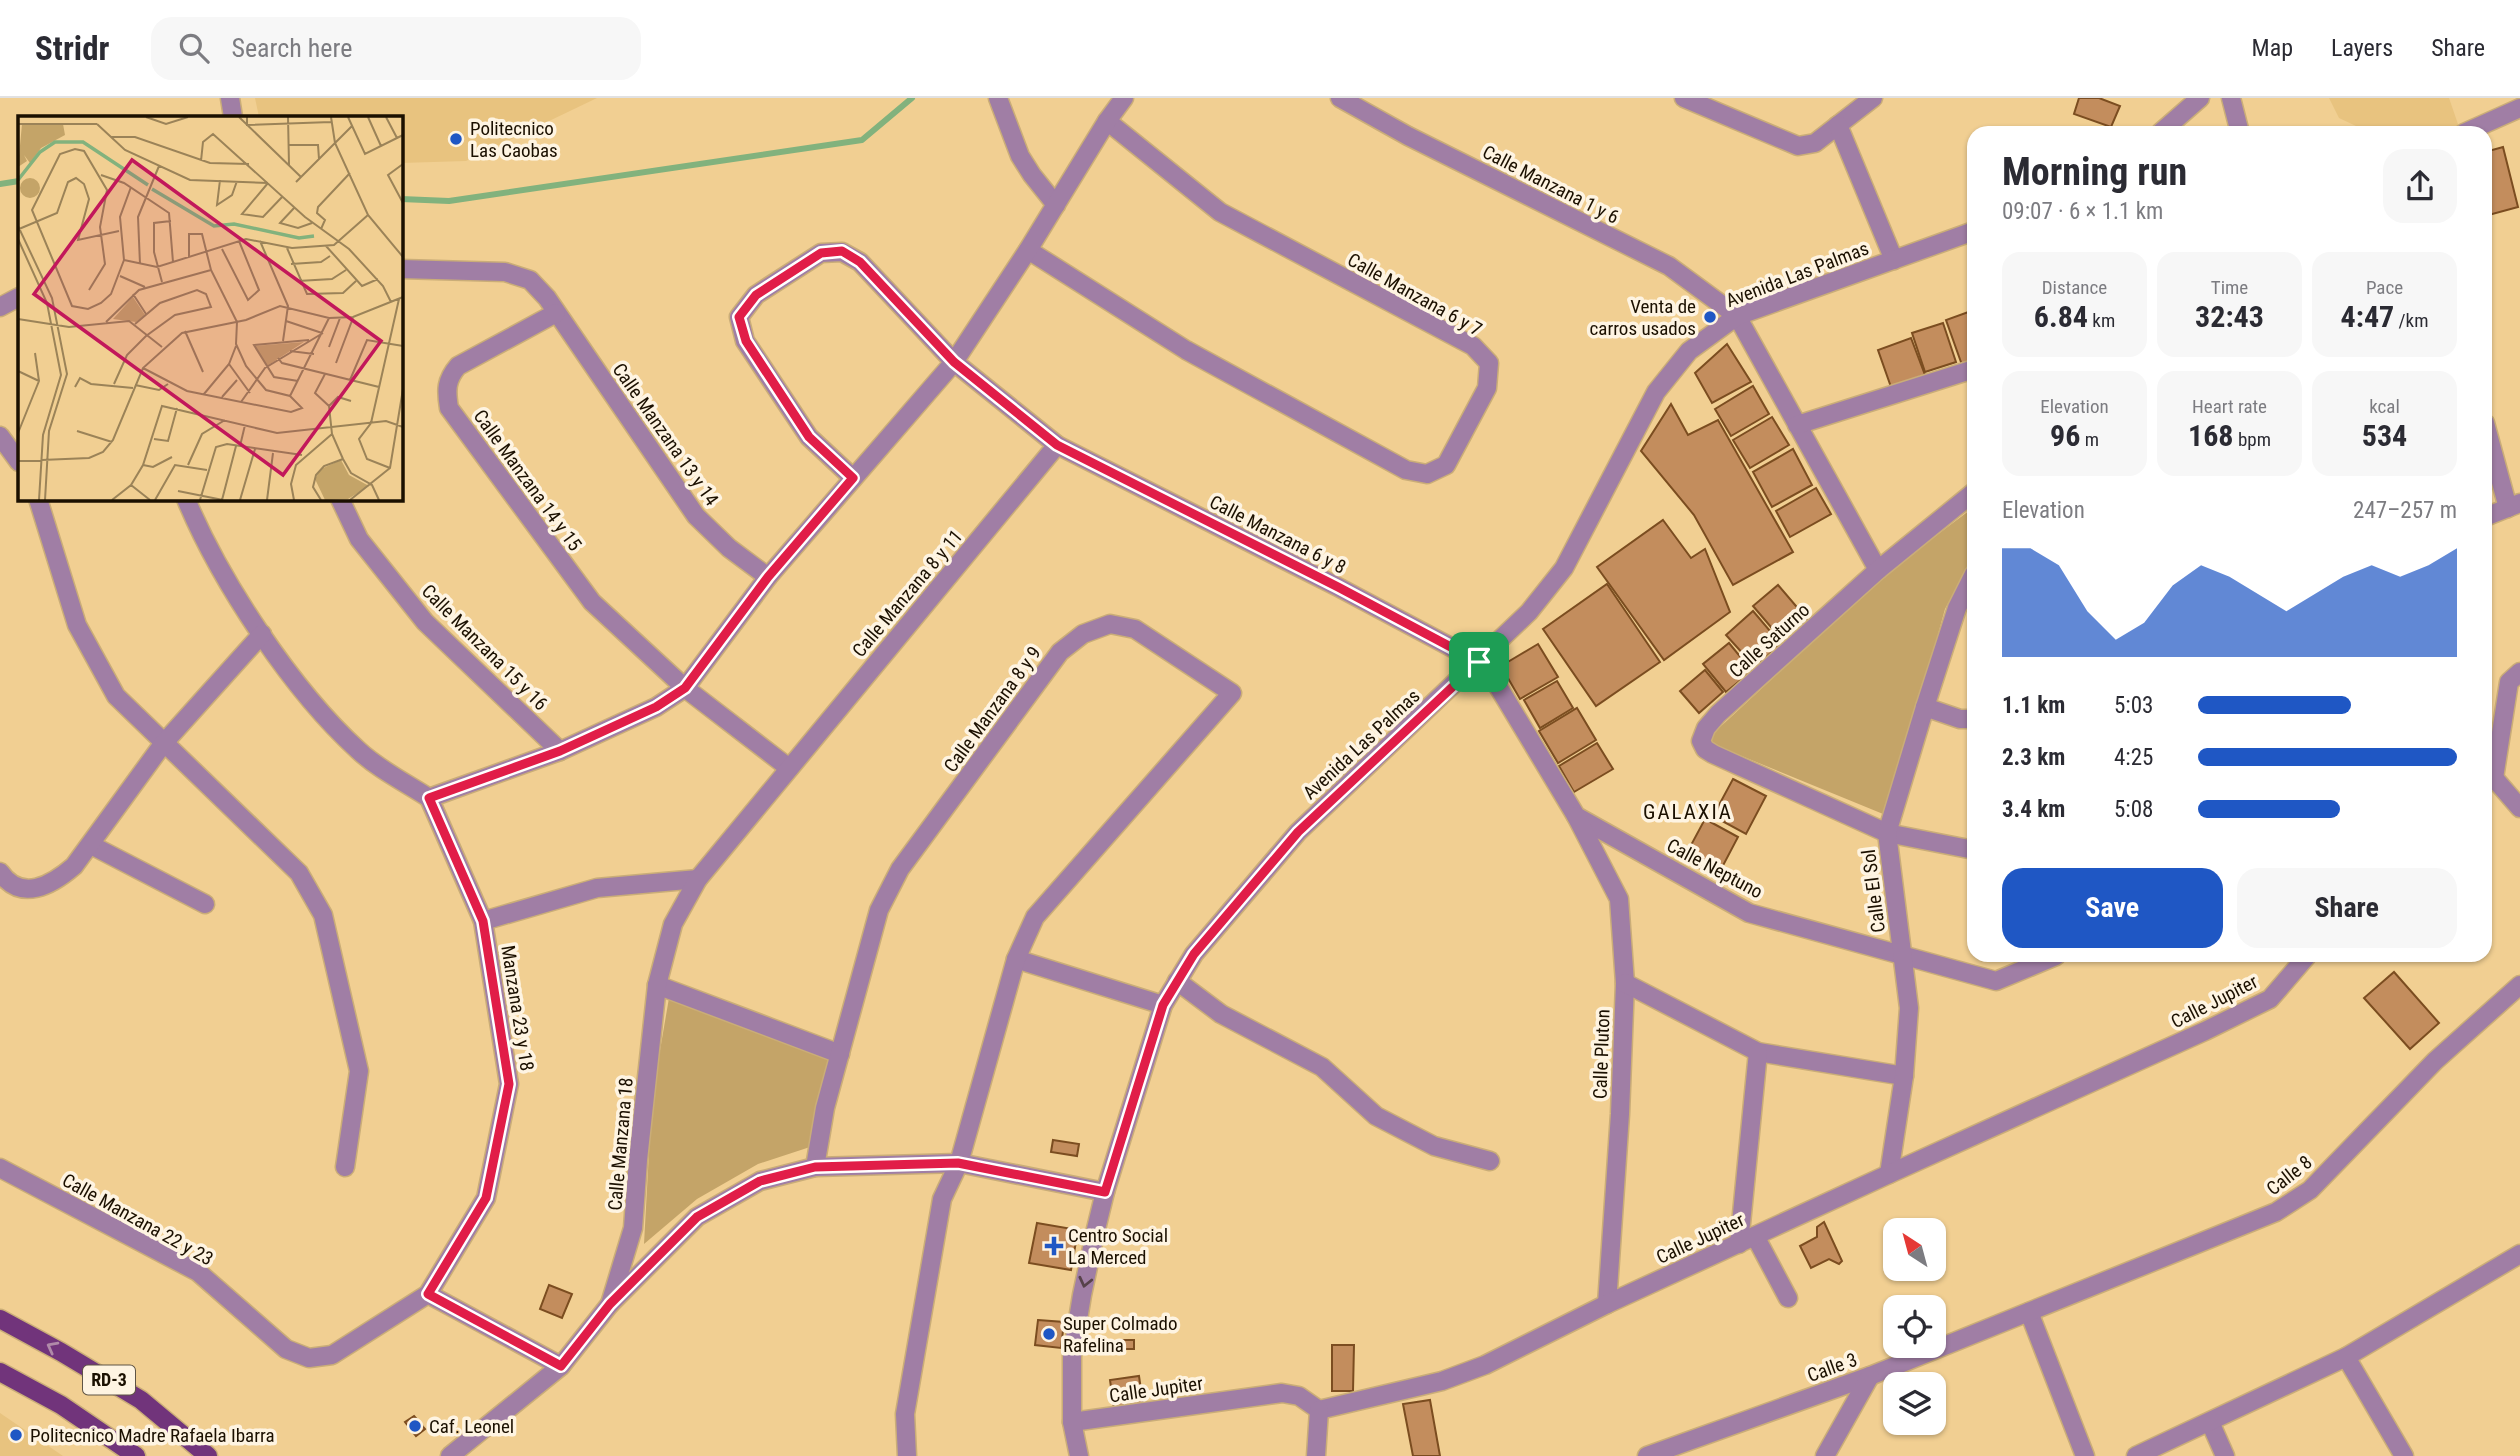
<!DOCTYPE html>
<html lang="en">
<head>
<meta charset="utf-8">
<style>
	:root { --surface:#fff; --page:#f7f7f7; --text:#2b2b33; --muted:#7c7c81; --line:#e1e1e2; --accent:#1f57c4 }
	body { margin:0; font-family:"Roboto Condensed",sans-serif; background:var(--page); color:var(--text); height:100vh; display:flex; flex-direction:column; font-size:26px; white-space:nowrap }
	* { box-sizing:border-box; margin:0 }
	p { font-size:23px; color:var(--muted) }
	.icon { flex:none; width:38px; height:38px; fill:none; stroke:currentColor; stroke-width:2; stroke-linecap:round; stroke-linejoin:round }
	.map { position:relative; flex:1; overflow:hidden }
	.panel { position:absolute; left:1967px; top:28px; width:525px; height:836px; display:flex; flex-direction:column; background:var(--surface); border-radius:21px; box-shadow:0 2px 5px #0004 }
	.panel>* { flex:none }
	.needle { width:46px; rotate:324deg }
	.tools { position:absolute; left:1883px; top:1120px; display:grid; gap:14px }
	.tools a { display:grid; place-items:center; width:63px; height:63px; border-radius:14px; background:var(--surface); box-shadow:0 2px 5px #0004; font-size:35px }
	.pin { position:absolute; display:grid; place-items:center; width:60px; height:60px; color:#fff; margin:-30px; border-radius:14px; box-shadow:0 4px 10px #0006 }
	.round { display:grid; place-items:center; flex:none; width:74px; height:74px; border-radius:21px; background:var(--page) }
	.headline { display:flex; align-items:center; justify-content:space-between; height:119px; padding:0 35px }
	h1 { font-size:38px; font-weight:700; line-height:52px }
	.figures { display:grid; grid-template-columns:repeat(3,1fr); gap:10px; height:119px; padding:7px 35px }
	.figures div { display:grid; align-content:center; border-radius:18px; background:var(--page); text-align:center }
	.figures b { font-size:30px; font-weight:700 }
	.figures small { font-size:19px; font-weight:400 }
	.figures p { font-size:19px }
	.chart { height:196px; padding:14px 35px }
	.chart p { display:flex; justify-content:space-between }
	.chart svg { width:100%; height:126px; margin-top:7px; fill:var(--accent); opacity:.7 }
	.cta { display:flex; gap:14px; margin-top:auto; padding:14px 35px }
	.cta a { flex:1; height:80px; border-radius:21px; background:var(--accent); color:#fff; font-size:28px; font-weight:700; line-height:80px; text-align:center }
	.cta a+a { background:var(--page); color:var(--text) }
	ul { padding:0 35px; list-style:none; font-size:23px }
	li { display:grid; grid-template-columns:112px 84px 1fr; align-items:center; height:52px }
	li i { height:18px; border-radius:9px; background:var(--accent) }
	header { display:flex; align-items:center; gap:42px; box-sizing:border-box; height:98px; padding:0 35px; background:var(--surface); border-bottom:2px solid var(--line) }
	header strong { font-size:33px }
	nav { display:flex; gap:38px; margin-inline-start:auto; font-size:24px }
	.search { width:490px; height:63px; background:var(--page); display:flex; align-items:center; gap:18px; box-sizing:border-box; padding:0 24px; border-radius:21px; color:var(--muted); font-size:26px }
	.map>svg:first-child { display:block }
	.built { fill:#e8c37f }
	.green { fill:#c4a468 }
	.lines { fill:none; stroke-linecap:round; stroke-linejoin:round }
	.stream { stroke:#82b27d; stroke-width:6 }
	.building { fill:#c38d5d; stroke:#7b4d20; stroke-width:2 }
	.minor-casing { stroke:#caad78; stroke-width:21 }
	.tertiary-casing { stroke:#caad78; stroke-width:21 }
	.primary-casing { stroke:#caad78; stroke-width:21 }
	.minor { stroke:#a07ea5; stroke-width:18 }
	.tertiary { stroke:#a07ea5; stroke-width:18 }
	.primary { stroke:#71347b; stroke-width:18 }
	.oneway { stroke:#57424a }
	.oneway2 { stroke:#b08aa9 }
	.route-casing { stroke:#fff; stroke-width:14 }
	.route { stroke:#e11d48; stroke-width:9 }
	.poi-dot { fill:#1f57c4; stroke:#fef4e2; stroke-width:2.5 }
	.labels { text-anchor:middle; stroke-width:7; stroke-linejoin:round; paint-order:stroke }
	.shield { fill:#fef4e2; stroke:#5f5444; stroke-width:2 }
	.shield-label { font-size:18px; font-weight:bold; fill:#1b1000 }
	.poi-label { font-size:19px; fill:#1b1000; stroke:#fef4e2; text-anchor:start }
	.street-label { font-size:19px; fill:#1b1000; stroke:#fef4e2 }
	.neighbourhood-label { font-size:21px; letter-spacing:2px; fill:#1b1000; stroke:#fef4e2 }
	.inset-river { fill:none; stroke:#82b27d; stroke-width:3.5 }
	.inset-road { fill:none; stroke:#9b8358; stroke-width:2 }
	.view { fill:#c2185b; fill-opacity:0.15; stroke:#c2185b; stroke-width:3.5 }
	.inset-edge { fill:none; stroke:#1b1000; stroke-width:3.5 }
</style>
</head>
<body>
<header>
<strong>Stridr</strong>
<div class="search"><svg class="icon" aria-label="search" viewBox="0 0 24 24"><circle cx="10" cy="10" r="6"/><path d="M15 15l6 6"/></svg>Search here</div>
<nav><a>Map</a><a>Layers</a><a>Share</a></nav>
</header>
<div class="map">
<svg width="2520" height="1358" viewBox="0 0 2520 1358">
	<rect width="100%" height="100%" fill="#f1cf92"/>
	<g class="built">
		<polygon points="255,0 597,0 466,63 401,65 401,19 259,19"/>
		<polygon points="2329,0 2449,0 2459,29 2445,35 2371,35 2339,20"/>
		<polygon points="0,1315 63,1358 0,1358"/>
	</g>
	<g class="green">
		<polygon points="1974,409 1974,457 1945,511 1888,718 1705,643 1884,477"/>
		<polygon points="669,900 835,961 810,1049 758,1066 697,1101 644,1146 652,999"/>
	</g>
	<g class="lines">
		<g class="stream">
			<polyline points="0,86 19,83"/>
			<polyline points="401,101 449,103 862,42 912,0"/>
		</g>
	</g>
	<g class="building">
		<polygon points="2079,0 2099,0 2120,8 2111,29 2074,16"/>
		<polygon points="2503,49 2518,109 2485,118 2485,85 2489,84 2485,69 2485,54"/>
		<polygon points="1974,212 1974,262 1962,267 1946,222"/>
		<polygon points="1943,225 1956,264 1925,274 1912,235"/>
		<polygon points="1911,240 1925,277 1891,289 1878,252"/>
		<polygon points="1727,246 1751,284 1712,305 1695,275"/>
		<polygon points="1753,288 1769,316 1731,338 1715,311"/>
		<polygon points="1671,306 1688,337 1718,322 1793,454 1733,487 1694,417 1641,353"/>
		<polygon points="1772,319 1789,347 1750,370 1733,342"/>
		<polygon points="1793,351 1812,387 1772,409 1753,374"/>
		<polygon points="1816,390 1831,416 1790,439 1776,413"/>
		<polygon points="1663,422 1691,460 1705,451 1730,514 1664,562 1597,469"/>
		<polygon points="1607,486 1660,564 1596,608 1543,531"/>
		<polygon points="1778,487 1807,521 1782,542 1753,508"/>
		<polygon points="1753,513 1781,546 1755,569 1726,537"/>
		<polygon points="1729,545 1752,573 1726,594 1703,566"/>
		<polygon points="1538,546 1558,579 1520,601 1501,568"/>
		<polygon points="1705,572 1723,594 1699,615 1680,593"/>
		<polygon points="1557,583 1573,610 1540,630 1524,602"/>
		<polygon points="1577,610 1596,642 1558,665 1539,633"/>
		<polygon points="1597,645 1613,671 1574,694 1559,668"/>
		<polygon points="1733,681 1766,698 1746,736 1713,718"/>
		<polygon points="1705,721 1738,739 1717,779 1683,762"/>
		<polygon points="2394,874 2439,925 2410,951 2364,900"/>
		<polygon points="1053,1042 1079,1046 1077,1058 1051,1054"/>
		<polygon points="1824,1124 1842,1163 1839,1166 1829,1161 1811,1170 1800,1148 1817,1139 1817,1129"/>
		<polygon points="1037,1125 1078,1132 1071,1172 1029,1165"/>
		<polygon points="549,1187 572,1196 562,1220 540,1211"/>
		<polygon points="1038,1222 1064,1224 1061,1250 1035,1247"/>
		<rect x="1123" y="1242" width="11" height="9"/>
		<polygon points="1332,1247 1354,1247 1353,1293 1332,1293"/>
		<polygon points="1139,1278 1143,1306 1114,1310 1110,1282"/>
		<polygon points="1430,1302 1440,1358 1413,1358 1403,1306"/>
		<polygon points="414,1318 425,1331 416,1338 405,1324"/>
	</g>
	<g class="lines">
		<defs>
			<g id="minor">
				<polyline points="230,0 233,19"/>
				<polyline points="998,0 1020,58 1032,77 1056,107"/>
				<polyline points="1340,0 1408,38 1669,168 1737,218 1878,472"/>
				<polyline points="1684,0 1798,48 1815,45 1873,0"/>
				<polyline points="2231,0 2240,35"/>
				<polyline points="1838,27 1894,162"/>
				<polyline points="2464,35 2520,10"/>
				<polyline points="1028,152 1186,252 1406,372 1427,376 1446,367 1487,290 1489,265 1473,248 1220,114 1107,23"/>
				<polyline points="401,171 505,174 530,182 547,200 696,418 729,450 768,479"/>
				<polyline points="0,209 19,199"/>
				<path d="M556,215L458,268C446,282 446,292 449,310L592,504L685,590L789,670"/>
				<polyline points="2485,325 2508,410"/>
				<polyline points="1797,327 1974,271"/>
				<polyline points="0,338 19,364"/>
				<polyline points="853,380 809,339 745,243 739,219 756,197 821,155 842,154 860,164 954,264 1057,347 1338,489 1479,564 1496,585 1576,718 1749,815 1996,883 2056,858"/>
				<polyline points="1974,394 1878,472 1718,616 1706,630 1701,643 1705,651 1713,656 1887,735 1974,752"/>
				<polyline points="38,401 77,527 116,598 299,775 323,817 359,973 345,1069"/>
				<path d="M186,401C220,483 292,592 358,652C378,671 406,685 429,700"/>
				<polyline points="340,401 359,441 425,524 560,653"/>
				<polyline points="2485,419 2520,405"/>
				<polyline points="1925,609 1960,621 1974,621"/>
				<polyline points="2494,680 2509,584 2520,574"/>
				<polyline points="2494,680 2520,710"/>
				<polyline points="429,700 560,653 656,609 685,590 768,479 954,264 1028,152 1107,23 1124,0"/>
				<polyline points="1576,718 1619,801 1625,885 1620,1016 1607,1206"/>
				<polyline points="91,747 205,806"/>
				<path d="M0,774C21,805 52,787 74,768L163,646L262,536"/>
				<polyline points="483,823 597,790 698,781"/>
				<polyline points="1016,861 1163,907"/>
				<polyline points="1177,883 1221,916 1322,969 1376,1018 1434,1048 1490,1063"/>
				<polyline points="1625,885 1758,954 1904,978"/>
				<polyline points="657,887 840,956"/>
				<polyline points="815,1069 825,1010 879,812 900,771 1060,554 1083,536 1110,526 1135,531 1232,595 1035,819 1016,861 959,1065 942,1101 905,1316 907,1358"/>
				<polyline points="0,1070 198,1174 286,1251 309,1260 332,1257 428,1196 486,1100 509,986 483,823 429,700"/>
				<polyline points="1889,1076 1904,978 1909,910 1887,735 1925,609 1957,510 1974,476"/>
				<polyline points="1755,1138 1788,1200"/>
				<polyline points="1739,1146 1758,954"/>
				<polyline points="428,1196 561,1268"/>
				<polyline points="610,1206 633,1130 638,1062 657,887 673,826 698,781 1057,347"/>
				<polyline points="2029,1214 2085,1358"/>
				<polyline points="2346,1259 2404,1358"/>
				<polyline points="1072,1324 1282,1295 1299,1298 1319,1312 1442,1283 1485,1267 1607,1206 1889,1076 2205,933 2270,901 2307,858"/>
				<polyline points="2210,1324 2225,1358"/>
				<polyline points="450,1358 561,1268 610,1206 697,1119 760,1083 815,1069 959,1065 1105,1094"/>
				<polyline points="1316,1358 1319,1312"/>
				<polyline points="1647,1358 1870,1278 2276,1114 2310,1092 2435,963 2520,887"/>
				<polyline points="1825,1358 1870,1278"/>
				<polyline points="2136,1358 2346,1259 2520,1156"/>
			</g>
			<g id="tertiary">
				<polyline points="2160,35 2200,0"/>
				<polyline points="1079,1358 1072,1324 1072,1258 1082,1197 1096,1131 1105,1094 1163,907 1194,856 1298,734 1529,514 1564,470 1656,294 1689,253 1737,218 1974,133"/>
			</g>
			<g id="primary">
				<polyline points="0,1221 61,1254 141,1302 208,1358"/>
				<polyline points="0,1274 61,1307 136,1358"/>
			</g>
		</defs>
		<use href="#minor" class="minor-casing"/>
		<use href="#tertiary" class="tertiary-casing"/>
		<use href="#primary" class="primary-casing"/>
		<use href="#minor" class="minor"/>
		<use href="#tertiary" class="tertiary"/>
		<use href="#primary" class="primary"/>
	</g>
	<defs><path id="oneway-chevron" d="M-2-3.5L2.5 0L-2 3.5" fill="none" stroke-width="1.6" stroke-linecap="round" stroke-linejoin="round" transform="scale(1.75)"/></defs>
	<use class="oneway" href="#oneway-chevron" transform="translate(1085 1184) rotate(103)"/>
	<use class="oneway2" href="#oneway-chevron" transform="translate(52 1249) rotate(-152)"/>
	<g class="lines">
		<defs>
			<polygon id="route" points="842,153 860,164 954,264 1057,347 1338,489 1479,564 1298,734 1194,856 1163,907 1105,1094 958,1065 815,1069 760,1083 697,1119 610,1206 561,1268 428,1196 486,1100 509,986 483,823 429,700 560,653 656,609 685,590 768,479 853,380 809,339 746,243 739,219 756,197 821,155"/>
		</defs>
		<use href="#route" class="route-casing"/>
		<use href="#route" class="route"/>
	</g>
	<g class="poi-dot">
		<circle cx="456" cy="41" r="7"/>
		<circle cx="1710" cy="219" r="7"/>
		<path d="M1050.5 1137.5h7v7h7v7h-7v7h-7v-7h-7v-7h7z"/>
		<circle cx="1049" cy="1236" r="7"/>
		<circle cx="415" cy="1328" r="7"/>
		<circle cx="16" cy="1337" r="7"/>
	</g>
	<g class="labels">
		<rect class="shield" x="83" y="1267.5" width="52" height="29" rx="5"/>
		<g class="shield-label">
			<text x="109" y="1288">RD-3</text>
		</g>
		<g class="poi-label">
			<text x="470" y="37">Politecnico<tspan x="470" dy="22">Las Caobas</tspan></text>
			<text x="1696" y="215" text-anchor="end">Venta de<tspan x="1696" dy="22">carros usados</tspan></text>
			<text x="1068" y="1144">Centro Social<tspan x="1068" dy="22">La Merced</tspan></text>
			<text x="1063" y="1232">Super Colmado<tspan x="1063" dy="22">Rafelina</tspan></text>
			<text x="429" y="1335">Caf. Leonel</text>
			<text x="30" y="1344">Politecnico Madre Rafaela Ibarra</text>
		</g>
		<g class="street-label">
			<text transform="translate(1551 86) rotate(27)" y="7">Calle Manzana 1 y 6</text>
			<text transform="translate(1797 176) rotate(-21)" y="7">Avenida Las Palmas</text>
			<text transform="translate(1415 196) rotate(29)" y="7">Calle Manzana 6 y 7</text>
			<text transform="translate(666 336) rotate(55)" y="7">Calle Manzana 13 y 14</text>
			<text transform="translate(528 382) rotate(54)" y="7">Calle Manzana 14 y 15</text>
			<text transform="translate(1278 436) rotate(27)" y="7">Calle Manzana 6 y 8</text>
			<text transform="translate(907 495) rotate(-50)" y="7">Calle Manzana 8 y 11</text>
			<text transform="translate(1769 542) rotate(-42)" y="7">Calle Saturno</text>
			<text transform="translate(485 549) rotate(45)" y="7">Calle Manzana 15 y 16</text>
			<text transform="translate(992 611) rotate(-54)" y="7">Calle Manzana 8 y 9</text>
			<text transform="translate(1361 646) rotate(-43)" y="7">Avenida Las Palmas</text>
			<text transform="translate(1715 770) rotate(28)" y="7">Calle Neptuno</text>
			<text transform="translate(1873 793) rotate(-97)" y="7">Calle El Sol</text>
			<text transform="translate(2214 903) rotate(-27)" y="7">Calle Jupiter</text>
			<text transform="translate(518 910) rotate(81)" y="7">Manzana 23 y 18</text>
			<text transform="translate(1601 956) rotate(-88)" y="7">Calle Pluton</text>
			<text transform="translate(620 1046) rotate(-85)" y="7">Calle Manzana 18</text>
			<text transform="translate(2289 1077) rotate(-38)" y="7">Calle 8</text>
			<text transform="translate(138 1121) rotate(29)" y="7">Calle Manzana 22 y 23</text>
			<text transform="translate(1700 1140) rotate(-25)" y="7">Calle Jupiter</text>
			<text transform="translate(1832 1269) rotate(-20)" y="7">Calle 3</text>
			<text transform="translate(1156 1291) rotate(-8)" y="7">Calle Jupiter</text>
		</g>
		<g class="neighbourhood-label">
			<text x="1688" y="721">GALAXIA</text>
		</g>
	</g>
	<g transform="translate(18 18)">
		<rect width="385" height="385" fill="#f1cf92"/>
		<path d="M4,8H45L47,19L23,32L12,47L6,39L9,45L0,51ZM2 72a10 10 0 1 1 20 0a10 10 0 1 1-20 0ZM115,181L127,199L118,206L95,203ZM286,226L249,250L236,230ZM323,344L331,359L351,370L330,383L307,384L297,363L303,353Z" fill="#c4a468"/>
		<path class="inset-river" d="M0,64L22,36L37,26H65L130,69M134,73L196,110L216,108L281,122L296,120"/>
		<path class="inset-road" d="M128,1L148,8L170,1M221,1L283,61M229,1V9L313,6M270,1L271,49M313,1L317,27L350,99L385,141M330,1L347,38L385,19M350,1L363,30M368,1L379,22M0,8H79M79,8L107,34L172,64L250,67M92,21H117L192,47L231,48M271,29H300L301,43M183,45L185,26L195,18L287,101L331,133L365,170L373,186M385,48L370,59L385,87M83,59L106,67L151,97L155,146M202,64L199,89L214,79L219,65M278,66L334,10M250,67L224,98L245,101L265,80M277,91L262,107L280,112L294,107M0,110L34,182L49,258L31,315L27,384M1,113L39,97L50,66L58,62L66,68L71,83L60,124L101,115M303,113L307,104L299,97L300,91L332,57M0,123L29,187L43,259L25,319L21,384M242,125L270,190L265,225M308,130L344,170L360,163M269,132L289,178L325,177L338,165M204,133L230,184L241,174L221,125M106,144L139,151L228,123L274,132L316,129L350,99M106,144L102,101L113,71M122,148L120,101L141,50M273,148L303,146L312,140M102,160L127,171M280,165L314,163L328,154M144,166L136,136V107L153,105M71,174L87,148L82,111L89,74L66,35L57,33L42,38L14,94L54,190L70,193L83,187L93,178L106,144M115,178L128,198M0,203L51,211L111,205L144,231M268,205L304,217M88,206L121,174L193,154M167,215L185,256M311,231L322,202M272,235L296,238M260,242L264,247L361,271M318,247L335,202M211,248L232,277M125,252L169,275L273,296L284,292L272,280L248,274L228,250L218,228L219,206L193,154L184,118H171V142M0,255L21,265M307,258L297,277L311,290M332,264L349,224L385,230M280,265L256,261L236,229L291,224M96,268L109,239L128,220L157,199L193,191L188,178L179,174L142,187L117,208M117,269L141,274L150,268M57,271L62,262L73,268L115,272M186,278L211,248L218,230M272,280L311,202M204,281L219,264M223,286L247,252L305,217M311,290L314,318L325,343L333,357L354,369L361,384M311,290L320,281L333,285M59,315L94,326M0,317L21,265L17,237M136,323L150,325L159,292M222,330L227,309M0,345L71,342L85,336L95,324L125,252L164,217L228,204L262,190L311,202L335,201L385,181M125,349L135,351L154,341M170,349L184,318L207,304M372,352L349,343L341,323L353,307L381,183M113,369L132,384M160,375L205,384M94,384L113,369L125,349L144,290L259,317L368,305L385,311M137,384L157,349L189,354M182,384L198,331L209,328L284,339M204,384L218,330M222,384L237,333M249,384L255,337M276,384L273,368L278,349L314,318M303,384L295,371L298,359L306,350L325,343M332,384L372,352L385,273"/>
		<path class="view" d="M114,44L363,225L265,359L16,178Z"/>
		<rect width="385" height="385" class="inset-edge"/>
	</g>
</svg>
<div class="tools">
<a><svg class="needle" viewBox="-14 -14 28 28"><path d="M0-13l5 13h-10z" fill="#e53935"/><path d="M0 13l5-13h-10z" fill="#7c7c81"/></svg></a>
<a><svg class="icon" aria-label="locate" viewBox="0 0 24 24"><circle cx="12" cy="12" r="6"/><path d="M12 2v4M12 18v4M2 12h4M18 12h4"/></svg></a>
<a><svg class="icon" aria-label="layers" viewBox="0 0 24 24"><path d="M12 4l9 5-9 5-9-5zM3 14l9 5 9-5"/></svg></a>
</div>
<div class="pin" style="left:1479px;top:564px;background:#1e9e55"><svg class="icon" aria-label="arrive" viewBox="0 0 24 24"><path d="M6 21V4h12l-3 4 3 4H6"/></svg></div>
<section class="panel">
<div class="headline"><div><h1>Morning run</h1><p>09:07 · 6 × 1.1 km</p></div><a class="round"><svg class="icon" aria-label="share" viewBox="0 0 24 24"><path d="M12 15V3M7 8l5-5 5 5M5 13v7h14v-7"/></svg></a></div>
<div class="figures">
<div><p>Distance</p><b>6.84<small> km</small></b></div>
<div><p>Time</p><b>32:43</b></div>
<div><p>Pace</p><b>4:47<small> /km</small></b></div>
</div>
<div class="figures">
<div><p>Elevation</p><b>96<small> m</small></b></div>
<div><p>Heart rate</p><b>168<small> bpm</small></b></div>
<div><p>kcal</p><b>534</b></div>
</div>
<div class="chart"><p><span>Elevation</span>247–257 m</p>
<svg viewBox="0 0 160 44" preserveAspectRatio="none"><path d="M0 44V6L10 6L20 12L30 28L40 38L50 32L60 19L70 12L80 16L90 22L100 28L110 22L120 16L130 12L140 16L150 12L160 6V44z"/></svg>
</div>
<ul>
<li><b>1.1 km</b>5:03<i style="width:59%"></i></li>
<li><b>2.3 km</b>4:25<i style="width:100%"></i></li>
<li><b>3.4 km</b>5:08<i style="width:55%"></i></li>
</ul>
<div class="cta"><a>Save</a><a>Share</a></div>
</section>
</div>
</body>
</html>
